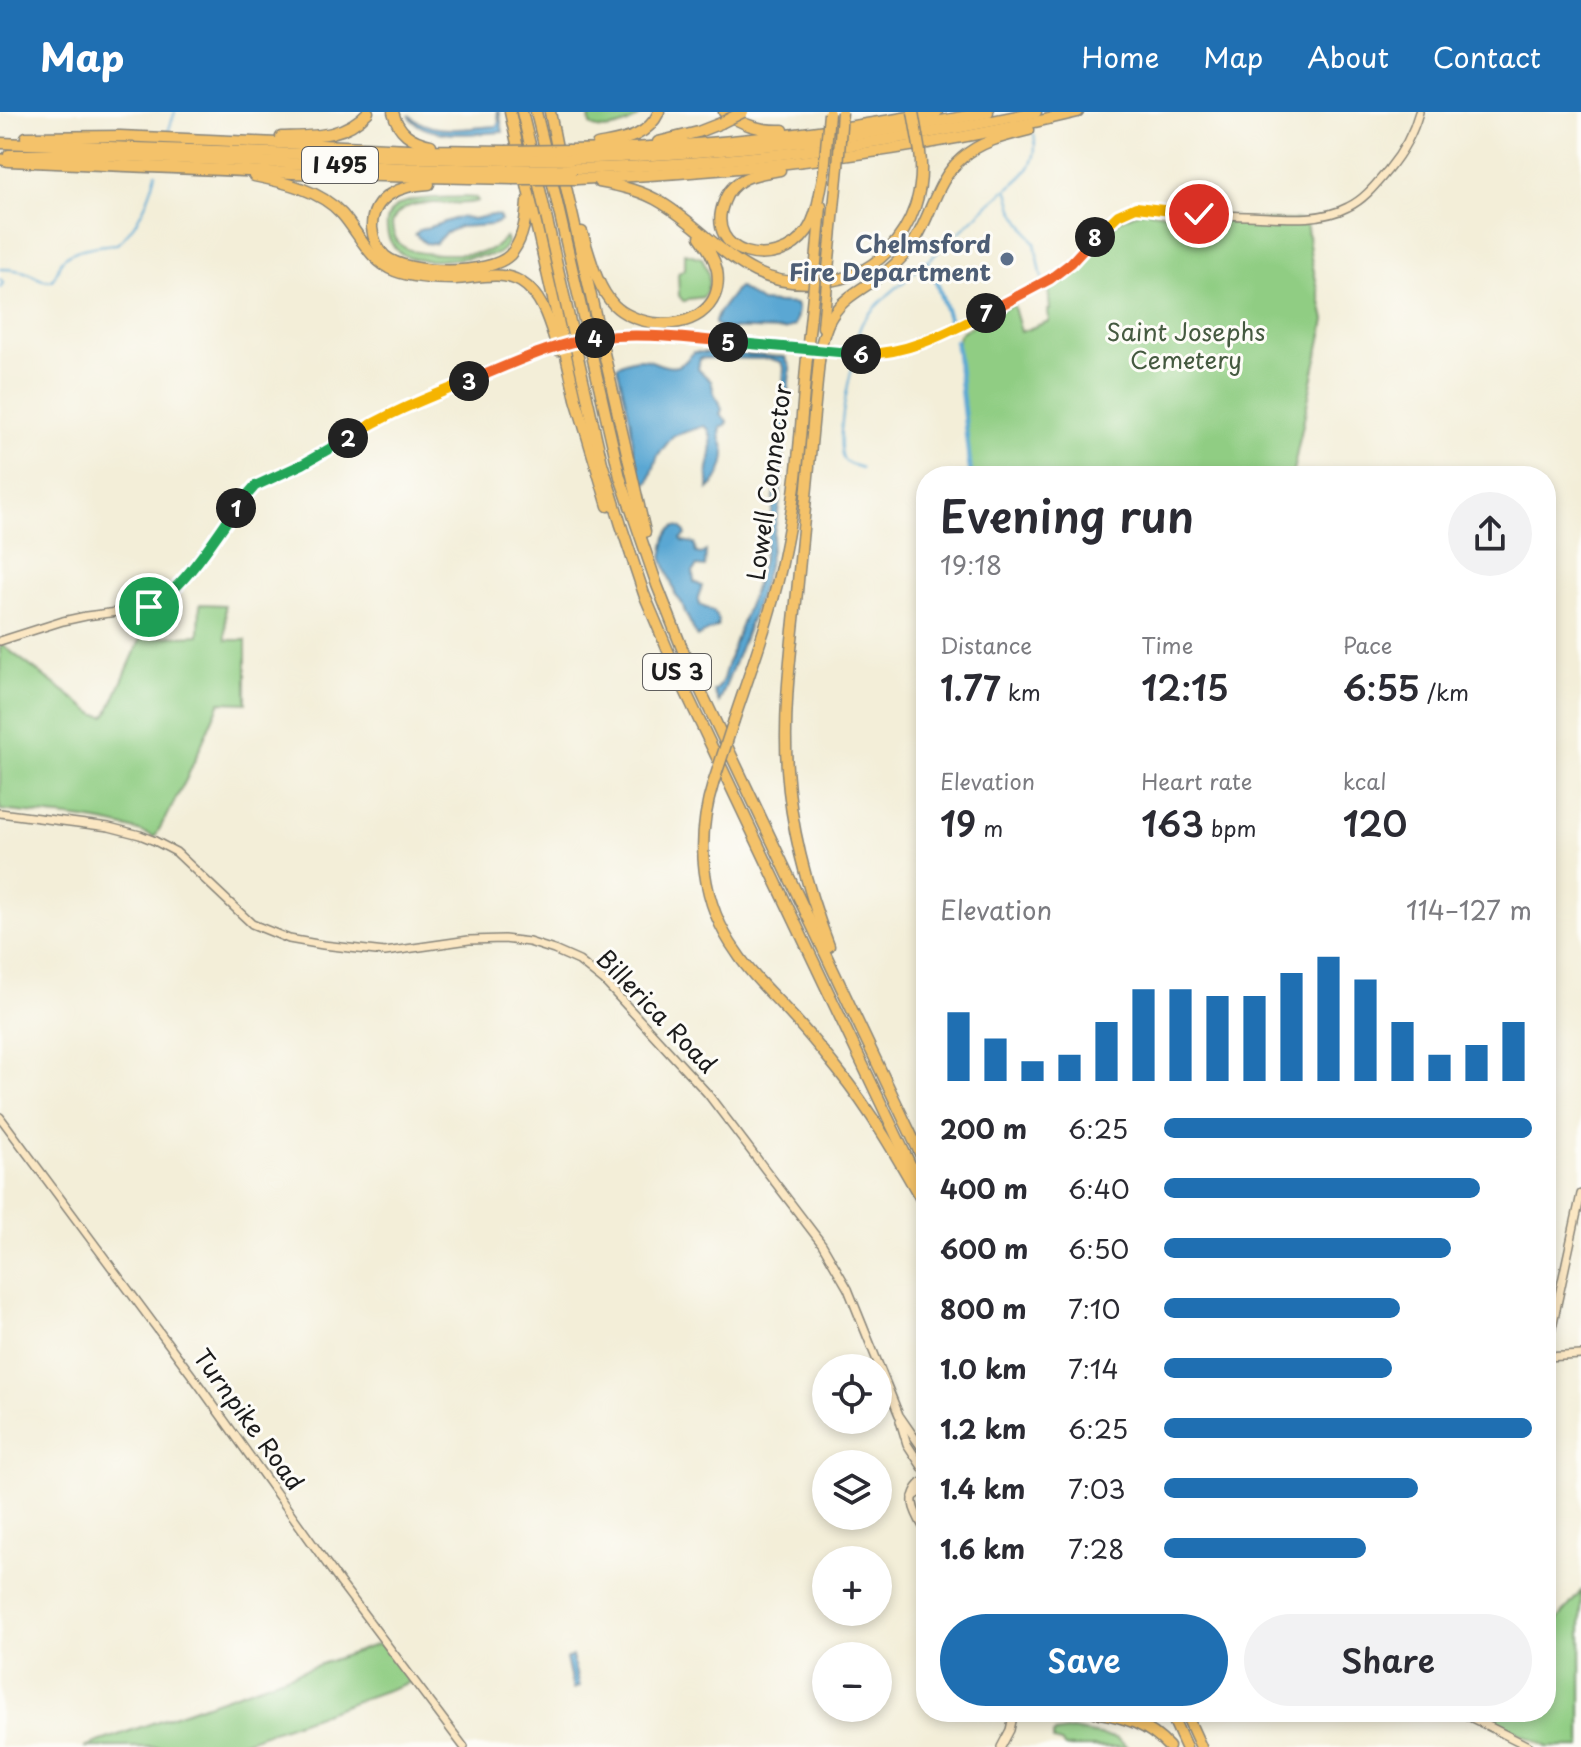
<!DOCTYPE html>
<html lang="en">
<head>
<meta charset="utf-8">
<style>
	:root { --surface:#fff; --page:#f2f2f3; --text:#2b2b33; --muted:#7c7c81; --accent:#1f6fb2 }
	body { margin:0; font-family:"Playpen Sans",sans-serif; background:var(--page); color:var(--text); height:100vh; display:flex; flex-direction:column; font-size:30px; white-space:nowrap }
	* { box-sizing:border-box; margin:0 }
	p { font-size:26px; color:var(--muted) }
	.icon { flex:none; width:44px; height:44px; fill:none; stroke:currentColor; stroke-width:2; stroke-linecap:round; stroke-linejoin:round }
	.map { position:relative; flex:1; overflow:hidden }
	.drawer { position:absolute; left:916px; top:354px; width:640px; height:1256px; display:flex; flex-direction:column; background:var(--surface); border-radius:32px; box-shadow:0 4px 12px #0003 }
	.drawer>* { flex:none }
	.controls { position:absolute; left:812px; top:1242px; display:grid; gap:16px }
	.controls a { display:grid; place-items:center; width:80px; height:80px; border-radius:50%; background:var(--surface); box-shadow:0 4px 12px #0003; font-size:40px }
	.pin { position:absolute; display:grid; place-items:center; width:68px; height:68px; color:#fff; margin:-34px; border:4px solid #fff; border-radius:50%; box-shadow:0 2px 8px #0007 }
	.km { position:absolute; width:40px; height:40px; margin:-20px; border-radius:50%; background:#222; color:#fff; font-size:22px; line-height:40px; text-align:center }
	.round { display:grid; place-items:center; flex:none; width:84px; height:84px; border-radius:42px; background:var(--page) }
	.headline { display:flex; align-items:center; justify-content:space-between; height:136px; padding:0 24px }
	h1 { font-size:44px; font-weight:600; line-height:60px }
	.metrics { display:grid; grid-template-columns:repeat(3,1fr); gap:12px; height:136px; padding:8px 24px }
	.metrics div { display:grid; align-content:center }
	.metrics b { font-size:34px; font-weight:600 }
	.metrics small { font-size:22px; font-weight:400 }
	.metrics p { font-size:22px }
	.chart { height:224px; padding:16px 24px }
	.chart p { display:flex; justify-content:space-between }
	.chart svg { width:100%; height:144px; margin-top:8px; stroke:var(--accent); stroke-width:6 }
	.action { display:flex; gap:16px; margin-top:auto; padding:16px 24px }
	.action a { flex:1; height:92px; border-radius:48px; background:var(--accent); color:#fff; font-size:32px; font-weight:600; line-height:92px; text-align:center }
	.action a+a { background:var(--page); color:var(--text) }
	ul { padding:0 24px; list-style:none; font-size:26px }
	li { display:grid; grid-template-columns:128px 96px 1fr; align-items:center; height:60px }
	li i { height:20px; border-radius:10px; background:var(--accent) }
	header { display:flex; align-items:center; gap:48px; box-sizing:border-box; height:112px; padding:0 40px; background:var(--accent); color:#fff }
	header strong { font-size:38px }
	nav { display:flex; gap:44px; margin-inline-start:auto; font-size:28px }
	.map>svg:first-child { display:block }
	.green { fill:#90cd83; stroke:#567450; stroke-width:2 }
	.water { fill:#5aa7d3; stroke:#3b6278; stroke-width:2 }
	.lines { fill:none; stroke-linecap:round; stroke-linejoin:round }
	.stream { stroke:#5aa7d3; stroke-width:2 }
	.canal { stroke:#5aa7d3; stroke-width:5 }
	.secondary-casing { stroke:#88857a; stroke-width:10 }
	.highway-casing { stroke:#88857a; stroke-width:13 }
	.secondary { stroke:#fbe7c3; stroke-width:7 }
	.highway { stroke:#f4c26a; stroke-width:10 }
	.secondary-bridge-casing { stroke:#88857a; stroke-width:10; stroke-linecap:butt }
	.highway-bridge-casing { stroke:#88857a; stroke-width:13; stroke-linecap:butt }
	.secondary-bridge { stroke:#fbe7c3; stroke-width:7 }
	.highway-bridge { stroke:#f4c26a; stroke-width:10 }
	.split-1-casing { stroke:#fff; stroke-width:16 }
	.split-2-casing { stroke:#fff; stroke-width:16 }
	.split-3-casing { stroke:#fff; stroke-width:16 }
	.split-4-casing { stroke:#fff; stroke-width:16 }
	.split-5-casing { stroke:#fff; stroke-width:16 }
	.split-6-casing { stroke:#fff; stroke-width:16 }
	.split-7-casing { stroke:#fff; stroke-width:16 }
	.split-8-casing { stroke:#fff; stroke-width:16 }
	.split-9-casing { stroke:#fff; stroke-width:16 }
	.split-1 { stroke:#22a559; stroke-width:10 }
	.split-2 { stroke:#22a559; stroke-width:10 }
	.split-3 { stroke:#f5b400; stroke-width:10 }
	.split-4 { stroke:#f0652b; stroke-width:10 }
	.split-5 { stroke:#f0652b; stroke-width:10 }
	.split-6 { stroke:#22a559; stroke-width:10 }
	.split-7 { stroke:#f5b400; stroke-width:10 }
	.split-8 { stroke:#f0652b; stroke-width:10 }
	.split-9 { stroke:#f5b400; stroke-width:10 }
	.service-dot { fill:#5c6f8a; stroke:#fdfcf7; stroke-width:3 }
	.labels { text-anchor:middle; stroke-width:6; stroke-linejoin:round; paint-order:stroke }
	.shield { fill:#fdfcf7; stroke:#605f5e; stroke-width:2 }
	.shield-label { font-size:22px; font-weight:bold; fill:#1c1c1c }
	.service-label { font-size:24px; font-weight:bold; fill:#4e5e75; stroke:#fdfcf7; text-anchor:end }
	.park-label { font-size:24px; fill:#455a40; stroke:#fdfcf7 }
	.street-label { font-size:24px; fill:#1c1c1c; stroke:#fdfcf7 }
</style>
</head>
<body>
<header>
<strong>Map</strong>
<nav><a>Home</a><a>Map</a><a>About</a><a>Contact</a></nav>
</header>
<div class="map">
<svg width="1581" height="1635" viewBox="0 0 1581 1635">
	<rect width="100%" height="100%" fill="#fdfcf7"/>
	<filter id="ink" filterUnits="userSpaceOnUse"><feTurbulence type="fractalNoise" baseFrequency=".0125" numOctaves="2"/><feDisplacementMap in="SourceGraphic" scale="16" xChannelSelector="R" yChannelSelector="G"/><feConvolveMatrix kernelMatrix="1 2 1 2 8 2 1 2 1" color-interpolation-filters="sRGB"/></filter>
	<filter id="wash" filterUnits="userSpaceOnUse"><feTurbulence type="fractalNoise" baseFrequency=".006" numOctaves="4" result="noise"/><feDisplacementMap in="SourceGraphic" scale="32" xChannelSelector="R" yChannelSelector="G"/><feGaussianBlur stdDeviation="1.8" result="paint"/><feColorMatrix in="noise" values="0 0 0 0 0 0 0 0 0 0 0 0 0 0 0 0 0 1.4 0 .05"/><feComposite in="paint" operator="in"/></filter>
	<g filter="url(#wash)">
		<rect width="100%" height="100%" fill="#f3eed8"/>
		<g class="green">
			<path d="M589,0H643C633,13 604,22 590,13Z"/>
			<path d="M463,85L476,86L478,89C454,98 407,78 392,110C392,141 420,142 443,142C457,142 479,143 492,137C498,134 502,128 506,125L507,131C505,136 501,141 494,143C493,143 483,144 482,144C462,146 427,152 408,145C398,141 391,133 388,123C377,79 439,87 463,85Z"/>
			<polygon points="1146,99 1204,107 1306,109 1311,146 1325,208 1292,364 970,364 957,240 958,226 961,220 1013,192 1021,220 1049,209 1048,198 1050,198 1048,174 1062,165 1120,108 1136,101"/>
			<path d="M685,141L702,146C709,161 712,169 704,185L688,187L684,190L679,184C679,181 678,163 678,162C679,159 683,159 685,157Z"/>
			<path d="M200,492L225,493L226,528H246V591L220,590L186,668L155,725C107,705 51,704 0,698V534L2,533L96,603L105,604L108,601L141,526L199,523Z"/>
			<polygon points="1581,1479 1581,1635 1547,1635 1481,1602 1483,1600 1546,1600 1546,1522"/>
			<polygon points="381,1531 410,1570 228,1635 84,1635"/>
			<polygon points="1072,1618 1116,1626 1128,1635 1065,1635 1061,1631 1053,1629 1053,1623 1055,1621"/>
		</g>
		<g class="water">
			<path d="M497,0H499L503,20C478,21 422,29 409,3C433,25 468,15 497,14L499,8Z"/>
			<polygon points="492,103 499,104 501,109 492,113 459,115 445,121 435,132 425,131 415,122 420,118 460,105 473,107"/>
			<polygon points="738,175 761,190 796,192 798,198 795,213 785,218 721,216 715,212 715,209 719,200"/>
			<path d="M694,240L785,245L790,256L780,389L767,458L754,500L719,591L714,579L718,576L723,567C732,532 748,498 759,463C777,397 781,323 784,255L781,250L771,247L700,246L698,257L711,269L715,284L719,289L722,297L720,303L727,309L726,313L721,315C718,329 724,329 725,341C725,354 718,369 708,377C709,371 707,363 708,357C711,341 714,335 709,318L704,314L673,324L658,343L649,370L642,372L633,335L630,307L617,254C625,249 638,245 648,248C658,251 669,258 680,253C686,250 690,244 694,240Z"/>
			<path d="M676,414C682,415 684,417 686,423L681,427L682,429L694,431L696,441L701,442L706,439L705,455L697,454L693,459L694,470L702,474L698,485L700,493L714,500L719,509L717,515L697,525L685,500L682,491L676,484L662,445L666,425L670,418Z"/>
			<polygon points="572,1544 579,1575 573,1577 566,1547"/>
		</g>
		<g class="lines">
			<g class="stream">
				<polyline points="168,20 175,0"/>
				<polyline points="1008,79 1013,97 1035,131 1042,166"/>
				<path d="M0,157C10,157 21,158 30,162C38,166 42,169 51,169C59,162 57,152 64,146C74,136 103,133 117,132C137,115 150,87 156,61"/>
				<polyline points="0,167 3,171 0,176"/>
				<path d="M855,237C857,227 858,216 864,208C882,185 907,168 928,149C950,130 970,110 991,90C1014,69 1041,60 1034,22"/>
				<path d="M854,249C849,266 833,336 845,349C849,353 857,354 862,356"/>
			</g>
			<g class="canal">
				<polyline points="926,151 933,159 949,208"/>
				<polyline points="956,229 971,364"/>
			</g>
		</g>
	</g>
	<g filter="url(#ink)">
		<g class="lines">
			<defs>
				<g id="secondary">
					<path d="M614,224H657L849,242C904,244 949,220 997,195C1020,184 1045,173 1065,156C1086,138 1102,110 1126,98C1145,90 1167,99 1186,101C1206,103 1226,103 1247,104C1279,105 1318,111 1348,95C1365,87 1376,72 1388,58C1403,40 1413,22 1419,0"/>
					<polyline points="0,529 63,509 86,504 133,498 158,491 182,467 235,397 255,374 303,352 370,312 399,298 545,238"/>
					<polyline points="0,701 109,715 140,723 155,729 176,740 252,812 289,827 323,833 385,840 469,828 504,827 529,830 554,838 579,849 604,869 707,981 822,1132 848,1177 899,1303 926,1342"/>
					<polyline points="0,1005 199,1273 342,1473 464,1635"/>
					<polyline points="1546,1243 1581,1082"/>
					<polyline points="1546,1245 1581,1243"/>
					<polyline points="900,1309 907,1332 926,1361"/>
					<path d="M926,1367C903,1384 915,1401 926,1420"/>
					<polyline points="913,1385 926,1376"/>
					<polyline points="1460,1600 1530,1635"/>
					<polyline points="1001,1635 1010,1618 1014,1600"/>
				</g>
				<g id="highway">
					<path d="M393,0C398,20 411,29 431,33"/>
					<polyline points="510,0 520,45"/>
					<polyline points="522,0 533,45"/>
					<polyline points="536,0 547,45"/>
					<polyline points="550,0 559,46"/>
					<path d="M724,0C743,13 760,19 783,18"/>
					<polyline points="26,25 120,24 432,38 506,39"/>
					<path d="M281,25C314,24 344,26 368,0"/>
					<polyline points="658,30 698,20 721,11"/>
					<polyline points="0,31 410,46 508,48"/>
					<path d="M597,33C622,28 647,26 659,0"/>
					<path d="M569,38C693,36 815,23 937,0"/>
					<polyline points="9,43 100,43 406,56 510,58"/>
					<polyline points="0,47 8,49 339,63 512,67"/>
					<path d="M572,47C712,42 851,28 988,0"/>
					<path d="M574,57C730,52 884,33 1036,0"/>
					<path d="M780,58C768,60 755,62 744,67C735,72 727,80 724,90C703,142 777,162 807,119C818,103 820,79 824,60"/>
					<polyline points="524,60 576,287 608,394"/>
					<polyline points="536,60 602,351 621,413 644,482 682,572 926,1086"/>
					<polyline points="550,60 620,365 657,473 689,554 926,1054"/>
					<polyline points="563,62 645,420"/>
					<path d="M254,64C284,70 320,78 342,102C359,121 369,149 395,159C414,166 435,167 455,167C476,166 501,158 521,170C544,184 550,214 558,238"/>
					<path d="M577,67C746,60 914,40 1078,0"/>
					<path d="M599,70C621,74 643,79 662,91C720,127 743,178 821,170C846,168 869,158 887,140C913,113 925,78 920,40"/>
					<path d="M429,72C402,73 371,84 372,116C373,127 377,136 385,144C408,163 489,164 510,143C523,129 526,108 527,90"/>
					<path d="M582,120C590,144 596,174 614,193C624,203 638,208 653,211C687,216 724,198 717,158C714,145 707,135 700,125"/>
					<polyline points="828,158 838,55"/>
					<polyline points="815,161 821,94"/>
					<polyline points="823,215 826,182"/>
					<polyline points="808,231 813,183"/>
					<path d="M821,233C824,223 826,213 832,204C843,186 862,177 879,165C891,157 901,147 910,136C931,108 934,70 962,46C981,29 1005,24 1029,18"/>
					<path d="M819,249C811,326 804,403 797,480C791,539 783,598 787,657C791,718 807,777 829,834"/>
					<path d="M734,608C753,551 774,495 785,436C798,373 801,309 807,245"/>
					<path d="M713,672C695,730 701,791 737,841C749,860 766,876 781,892C801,913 819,934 837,957C872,1000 899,1048 926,1096"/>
					<path d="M1095,1600C1124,1605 1148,1612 1169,1635"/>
					<polyline points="1170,1600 1186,1635"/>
					<polyline points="1185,1600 1201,1635"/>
				</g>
			</defs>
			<use href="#secondary" class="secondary-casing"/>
			<use href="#highway" class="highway-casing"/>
			<use href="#secondary" class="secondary"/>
			<use href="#highway" class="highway"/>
			<defs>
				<polyline id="secondary-bridge" points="545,238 580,229 614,224"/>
				<g id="highway-bridge">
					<polyline points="913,0 920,40"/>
					<polyline points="721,11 743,0"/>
					<polyline points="506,39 569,38"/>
					<polyline points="508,48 572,47"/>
					<polyline points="838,55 842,0"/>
					<polyline points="510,58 574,57"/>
					<polyline points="824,60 829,1"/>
					<polyline points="512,67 577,67"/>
					<polyline points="826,182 828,158"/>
					<polyline points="813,183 815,161"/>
					<polyline points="807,245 808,231"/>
					<polyline points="819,249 821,233"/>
					<polyline points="713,672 734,608"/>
				</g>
			</defs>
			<use href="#secondary-bridge" class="secondary-bridge-casing"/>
			<use href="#highway-bridge" class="highway-bridge-casing"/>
			<use href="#secondary-bridge" class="secondary-bridge"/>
			<use href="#highway-bridge" class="highway-bridge"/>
		</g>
	</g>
	<g class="lines" filter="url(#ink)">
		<defs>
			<path id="split-1" d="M149,495C180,482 216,424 236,396"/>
			<polyline id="split-2" points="236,396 255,374 303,352 348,326"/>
			<path id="split-3" d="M348,326C386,302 427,286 469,269"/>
			<path id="split-4" d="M469,269C510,253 550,232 595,226"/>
			<path id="split-5" d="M595,226C639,220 683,226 728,230"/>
			<polyline id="split-6" points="728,230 861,242"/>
			<path id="split-7" d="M861,242C906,243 947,221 986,201"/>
			<polyline id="split-8" points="986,201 1050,167 1071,151 1095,125"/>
			<polyline id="split-9" points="1095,125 1118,103 1136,95 1199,102"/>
		</defs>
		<use href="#split-1" class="split-1-casing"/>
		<use href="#split-2" class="split-2-casing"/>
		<use href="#split-3" class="split-3-casing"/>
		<use href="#split-4" class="split-4-casing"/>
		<use href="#split-5" class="split-5-casing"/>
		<use href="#split-6" class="split-6-casing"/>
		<use href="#split-7" class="split-7-casing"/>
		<use href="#split-8" class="split-8-casing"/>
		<use href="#split-9" class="split-9-casing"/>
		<use href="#split-1" class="split-1"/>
		<use href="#split-2" class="split-2"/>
		<use href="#split-3" class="split-3"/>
		<use href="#split-4" class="split-4"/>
		<use href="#split-5" class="split-5"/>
		<use href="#split-6" class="split-6"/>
		<use href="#split-7" class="split-7"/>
		<use href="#split-8" class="split-8"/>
		<use href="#split-9" class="split-9"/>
	</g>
	<circle class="service-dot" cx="1007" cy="147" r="8"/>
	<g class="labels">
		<g class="shield">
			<rect x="302" y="35" width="76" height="36" rx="6"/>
			<rect x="643" y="542" width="68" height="36" rx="6"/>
		</g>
		<g class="shield-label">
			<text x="340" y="61">I 495</text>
			<text x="677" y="568">US 3</text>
		</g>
		<g class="service-label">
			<text x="991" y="141">Chelmsford<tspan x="991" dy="28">Fire Department</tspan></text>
		</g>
		<g class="park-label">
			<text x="1186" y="229">Saint Josephs<tspan x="1186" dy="28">Cemetery</tspan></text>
		</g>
		<g class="street-label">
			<text transform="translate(770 370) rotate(-82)" y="8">Lowell Connector</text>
			<text transform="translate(656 900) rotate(46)" y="8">Billerica Road</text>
			<text transform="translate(248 1308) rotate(54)" y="8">Turnpike Road</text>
		</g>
	</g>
</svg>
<div class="controls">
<a><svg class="icon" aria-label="locate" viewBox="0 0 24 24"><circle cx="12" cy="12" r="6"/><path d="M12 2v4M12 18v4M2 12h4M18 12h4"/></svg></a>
<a><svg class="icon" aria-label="layers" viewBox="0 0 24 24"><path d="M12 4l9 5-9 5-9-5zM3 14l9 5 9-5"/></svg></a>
<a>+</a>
<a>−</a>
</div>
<div class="pin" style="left:149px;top:495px;background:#1e9e55"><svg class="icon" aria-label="arrive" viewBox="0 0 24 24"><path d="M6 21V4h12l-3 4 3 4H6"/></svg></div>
<div class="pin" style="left:1199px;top:102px;background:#d93025"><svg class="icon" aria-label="check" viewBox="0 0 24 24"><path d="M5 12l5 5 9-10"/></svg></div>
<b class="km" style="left:236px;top:396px">1</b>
<b class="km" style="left:348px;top:326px">2</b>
<b class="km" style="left:469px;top:269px">3</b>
<b class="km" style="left:595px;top:226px">4</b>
<b class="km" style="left:728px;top:230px">5</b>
<b class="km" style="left:861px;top:242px">6</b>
<b class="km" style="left:986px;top:201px">7</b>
<b class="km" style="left:1095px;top:125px">8</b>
<section class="drawer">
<div class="headline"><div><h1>Evening run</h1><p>19:18</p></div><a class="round"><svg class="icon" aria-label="share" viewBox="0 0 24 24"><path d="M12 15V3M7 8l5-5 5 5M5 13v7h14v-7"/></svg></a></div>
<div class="metrics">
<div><p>Distance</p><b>1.77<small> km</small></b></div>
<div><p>Time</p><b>12:15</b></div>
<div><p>Pace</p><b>6:55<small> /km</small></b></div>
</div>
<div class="metrics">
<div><p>Elevation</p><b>19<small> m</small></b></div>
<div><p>Heart rate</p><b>163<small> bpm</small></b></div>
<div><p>kcal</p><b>120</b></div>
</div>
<div class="chart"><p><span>Elevation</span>114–127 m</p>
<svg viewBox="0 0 160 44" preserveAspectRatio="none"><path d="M5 44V23M15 44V31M25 44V38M35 44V36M45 44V26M55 44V16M65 44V16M75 44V18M85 44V18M95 44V11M105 44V6M115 44V13M125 44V26M135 44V36M145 44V33M155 44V26"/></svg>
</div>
<ul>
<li><b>200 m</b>6:25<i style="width:100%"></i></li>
<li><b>400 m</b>6:40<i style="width:86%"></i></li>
<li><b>600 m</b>6:50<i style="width:78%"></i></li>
<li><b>800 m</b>7:10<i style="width:64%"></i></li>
<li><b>1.0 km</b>7:14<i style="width:62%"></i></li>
<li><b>1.2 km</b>6:25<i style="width:100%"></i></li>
<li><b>1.4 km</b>7:03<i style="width:69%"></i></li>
<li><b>1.6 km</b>7:28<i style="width:55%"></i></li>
</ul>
<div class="action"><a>Save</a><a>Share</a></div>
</section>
</div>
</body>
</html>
